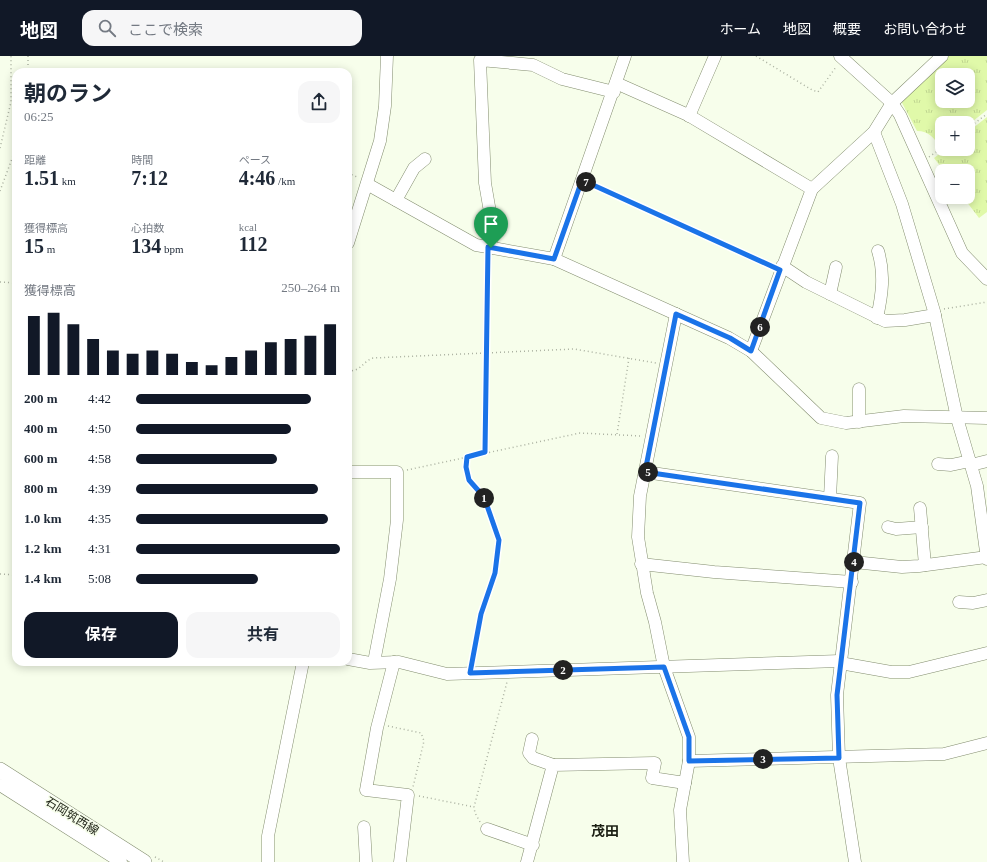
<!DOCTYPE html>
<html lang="ja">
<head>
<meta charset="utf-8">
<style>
	:root { --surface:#fff; --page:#f6f6f7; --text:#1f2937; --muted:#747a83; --accent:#111827 }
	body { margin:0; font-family:"Times New Roman","Noto Sans JP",serif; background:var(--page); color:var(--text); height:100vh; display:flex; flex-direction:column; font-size:15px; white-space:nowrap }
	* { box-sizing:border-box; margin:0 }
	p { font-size:13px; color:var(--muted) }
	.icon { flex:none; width:22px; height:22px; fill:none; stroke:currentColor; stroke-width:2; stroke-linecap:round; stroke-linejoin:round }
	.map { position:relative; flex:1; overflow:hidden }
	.side { position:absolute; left:12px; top:12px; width:340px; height:598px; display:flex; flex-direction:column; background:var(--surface); border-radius:12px; box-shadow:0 2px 10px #0003 }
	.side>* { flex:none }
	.fabs { position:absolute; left:935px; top:12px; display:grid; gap:8px }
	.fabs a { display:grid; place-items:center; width:40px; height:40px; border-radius:8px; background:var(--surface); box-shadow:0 2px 10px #0003; font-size:20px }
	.pin { position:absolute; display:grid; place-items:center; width:34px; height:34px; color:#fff; margin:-41px -17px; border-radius:50% 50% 50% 0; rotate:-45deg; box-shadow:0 0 4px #0007 }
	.pin .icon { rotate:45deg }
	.km { position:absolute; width:20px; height:20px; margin:-10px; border-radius:50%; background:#222; color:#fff; font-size:11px; line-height:20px; text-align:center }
	.round { display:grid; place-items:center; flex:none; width:42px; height:42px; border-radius:12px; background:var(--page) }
	.summary { display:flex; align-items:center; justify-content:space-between; height:68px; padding:0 12px }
	h1 { font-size:22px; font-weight:700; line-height:30px }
	.stats { display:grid; grid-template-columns:repeat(3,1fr); gap:6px; height:68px; padding:4px 12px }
	.stats div { display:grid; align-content:center }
	.stats b { font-size:20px; font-weight:700 }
	.stats small { font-size:11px; font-weight:400 }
	.stats p { font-size:11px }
	.chart { height:112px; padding:8px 12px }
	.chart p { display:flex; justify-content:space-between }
	.chart svg { width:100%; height:72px; margin-top:4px; stroke:var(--accent); stroke-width:6 }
	.button { display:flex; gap:8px; margin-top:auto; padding:8px 12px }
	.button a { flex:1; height:46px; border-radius:12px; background:var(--accent); color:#fff; font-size:16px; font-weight:700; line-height:46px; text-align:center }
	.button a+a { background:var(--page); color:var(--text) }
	ul { padding:0 12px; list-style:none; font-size:13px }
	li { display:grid; grid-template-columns:64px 48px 1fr; align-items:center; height:30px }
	li i { height:10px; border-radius:5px; background:var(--accent) }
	header { display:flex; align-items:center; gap:24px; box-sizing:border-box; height:56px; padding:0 20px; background:var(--accent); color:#fff }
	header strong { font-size:19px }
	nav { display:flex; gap:22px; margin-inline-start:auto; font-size:14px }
	.search { width:280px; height:36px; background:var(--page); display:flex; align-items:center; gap:10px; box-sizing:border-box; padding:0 14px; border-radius:12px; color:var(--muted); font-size:15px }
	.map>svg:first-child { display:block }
	.grass { fill:url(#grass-tufts); fill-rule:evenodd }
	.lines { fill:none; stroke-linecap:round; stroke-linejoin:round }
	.minor-casing { stroke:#838d6f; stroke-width:13 }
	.major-casing { stroke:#838d6f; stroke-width:16 }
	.path { stroke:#abb1a1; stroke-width:1.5; stroke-dasharray:1 3; stroke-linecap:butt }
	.minor { stroke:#fff; stroke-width:12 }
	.major { stroke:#fff; stroke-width:15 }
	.route-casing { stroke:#fff; stroke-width:8 }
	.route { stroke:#1a73e8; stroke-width:5 }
	.labels { text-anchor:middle; stroke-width:3; stroke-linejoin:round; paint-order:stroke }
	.street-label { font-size:12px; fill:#1c2014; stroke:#f7feeb }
	.quarter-label { font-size:14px; font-weight:bold; fill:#1c2014; stroke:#f7feeb }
</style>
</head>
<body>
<header>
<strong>地図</strong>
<div class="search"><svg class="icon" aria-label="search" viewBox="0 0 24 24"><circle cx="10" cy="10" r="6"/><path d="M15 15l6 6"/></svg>ここで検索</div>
<nav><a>ホーム</a><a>地図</a><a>概要</a><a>お問い合わせ</a></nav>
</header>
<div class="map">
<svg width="987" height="806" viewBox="0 0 987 806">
	<defs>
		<pattern id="grass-tufts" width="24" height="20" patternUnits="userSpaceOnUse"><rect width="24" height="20" fill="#e0f9a9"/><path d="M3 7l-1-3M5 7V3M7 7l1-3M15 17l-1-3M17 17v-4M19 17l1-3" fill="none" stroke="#c0d591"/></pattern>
	</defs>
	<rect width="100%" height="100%" fill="#f7feeb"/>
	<g class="grass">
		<path d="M948,0H987V54L968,69V67H942V90L940,91C934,82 929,75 917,75L901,45ZM942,19H968V45H942Z"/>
		<polygon points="987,61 987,156 979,162 963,141 968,141 968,115 944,115 934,102 946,93 968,93 968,76"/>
	</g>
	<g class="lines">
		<defs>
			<g id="minor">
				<polyline points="840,0 892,47 900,59 962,197 987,223"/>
				<polyline points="616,27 688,59 812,133"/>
				<polyline points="689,60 715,0"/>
				<polyline points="874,76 902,148 934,255 957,362 977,430 987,503"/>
				<polyline points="367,128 476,189 554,203 729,282 751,295 821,362 846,367 904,360 987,362"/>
				<polyline points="396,144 414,112 425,103"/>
				<polyline points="348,187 380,85 385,50 387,0"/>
				<polyline points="491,192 490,156 485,127 480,4 533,9 562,23 614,36"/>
				<polyline points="554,203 625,0"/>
				<polyline points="782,210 806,226 885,265 905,264 935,259"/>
				<polyline points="830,238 836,211"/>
				<polyline points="676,258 640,440 638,481 647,537 655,566 664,611 689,681 689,705 680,754 683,806"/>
				<path d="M877,262C882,239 885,218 878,195"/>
				<polyline points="751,295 812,133 874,76 892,47 942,0"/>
				<polyline points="859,333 859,366"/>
				<polyline points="938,408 951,409 970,405"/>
				<polyline points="971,409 987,405"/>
				<polyline points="348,416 397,416 397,464 390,523 374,606"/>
				<polyline points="645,416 860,447 837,639 839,702 855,806"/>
				<polyline points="830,442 832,400"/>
				<polyline points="920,452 925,509"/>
				<polyline points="888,471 896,473 922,471"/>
				<polyline points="854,506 902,511 919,510 987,501"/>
				<polyline points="641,508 714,516 852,526"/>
				<polyline points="959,546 973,547 987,544"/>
				<polyline points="348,603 370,607 399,606 447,618 840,605 846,608 891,616 909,616 987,597"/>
				<polyline points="394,606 377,672 366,734 408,739 400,806"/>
				<polyline points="532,683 529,697 533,702 553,709"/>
				<polyline points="689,705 944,698 987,687"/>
				<polyline points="0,729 121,806"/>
				<polyline points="364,771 366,806"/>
				<polyline points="487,773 533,789"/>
				<polyline points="268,806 268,780 303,606"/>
				<polyline points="527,806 553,709 655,707 652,722 685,727"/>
			</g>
			<polyline id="major" points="0,714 144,806"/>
		</defs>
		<use href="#minor" class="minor-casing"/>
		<use href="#major" class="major-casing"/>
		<g class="path">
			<polyline points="28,0 28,16"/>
			<polyline points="756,0 812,34 818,36 836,11"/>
			<polyline points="968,72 987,58"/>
			<polyline points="0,92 11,46 11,0"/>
			<polyline points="929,101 942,92"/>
			<polyline points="348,117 357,121"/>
			<polyline points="591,128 771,210"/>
			<polyline points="0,135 16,92"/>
			<polyline points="0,226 16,227"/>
			<polyline points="944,253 987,246"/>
			<path d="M348,315C362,315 362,306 373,302L574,293L656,307"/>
			<polyline points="617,378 629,302"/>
			<polyline points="485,396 488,201"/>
			<polyline points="467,401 466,411 469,424 484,441 499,484 495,517 481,558 472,607"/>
			<polyline points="407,414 580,377 641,380"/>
			<polyline points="0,518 16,519"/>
			<polyline points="388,670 421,677 424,685 413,731"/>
			<polyline points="419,740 474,751"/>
			<polyline points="480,766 475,757 474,751 507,626"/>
			<polyline points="155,801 164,806"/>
		</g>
		<use href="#minor" class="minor"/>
		<use href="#major" class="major"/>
	</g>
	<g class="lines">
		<defs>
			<polygon id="route" points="582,124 780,214 751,295 730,282 676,258 645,416 860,447 837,639 839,702 689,705 689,681 664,611 470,617 481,558 495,517 499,484 484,441 469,424 466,411 467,401 485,396 488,191 554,203"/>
		</defs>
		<use href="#route" class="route-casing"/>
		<use href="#route" class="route"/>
	</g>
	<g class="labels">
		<g class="street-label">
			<text transform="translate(72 760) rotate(32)" y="4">石岡筑西線</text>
		</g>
		<g class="quarter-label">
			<text x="605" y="780">茂田</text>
		</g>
	</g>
</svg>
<div class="fabs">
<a><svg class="icon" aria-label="layers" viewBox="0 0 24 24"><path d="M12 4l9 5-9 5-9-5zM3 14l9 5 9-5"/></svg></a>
<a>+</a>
<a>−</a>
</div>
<div class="pin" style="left:491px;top:192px;background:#1e9e55"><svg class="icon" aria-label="arrive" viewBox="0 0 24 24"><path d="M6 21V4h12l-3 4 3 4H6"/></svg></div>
<b class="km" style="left:484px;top:442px">1</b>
<b class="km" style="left:563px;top:614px">2</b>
<b class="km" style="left:763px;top:703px">3</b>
<b class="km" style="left:854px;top:506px">4</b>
<b class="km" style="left:648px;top:416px">5</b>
<b class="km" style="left:760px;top:271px">6</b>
<b class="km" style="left:586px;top:126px">7</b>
<section class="side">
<div class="summary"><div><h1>朝のラン</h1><p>06:25</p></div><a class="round"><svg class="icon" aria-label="share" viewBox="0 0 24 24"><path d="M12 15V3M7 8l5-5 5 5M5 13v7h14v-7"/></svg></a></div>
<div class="stats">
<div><p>距離</p><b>1.51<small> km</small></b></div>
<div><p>時間</p><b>7:12</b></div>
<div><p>ペース</p><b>4:46<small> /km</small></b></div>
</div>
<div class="stats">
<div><p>獲得標高</p><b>15<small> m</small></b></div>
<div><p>心拍数</p><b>134<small> bpm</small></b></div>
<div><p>kcal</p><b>112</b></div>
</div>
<div class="chart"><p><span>獲得標高</span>250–264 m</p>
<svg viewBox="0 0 160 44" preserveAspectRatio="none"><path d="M5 44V8M15 44V6M25 44V13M35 44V22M45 44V29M55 44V31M65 44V29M75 44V31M85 44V36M95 44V38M105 44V33M115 44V29M125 44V24M135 44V22M145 44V20M155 44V13"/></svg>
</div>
<ul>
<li><b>200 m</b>4:42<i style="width:86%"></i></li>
<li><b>400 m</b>4:50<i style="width:76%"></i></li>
<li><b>600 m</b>4:58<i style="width:69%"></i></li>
<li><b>800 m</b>4:39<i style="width:89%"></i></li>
<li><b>1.0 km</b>4:35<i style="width:94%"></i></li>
<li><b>1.2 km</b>4:31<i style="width:100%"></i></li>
<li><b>1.4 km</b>5:08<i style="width:60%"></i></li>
</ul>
<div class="button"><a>保存</a><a>共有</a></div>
</section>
</div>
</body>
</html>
